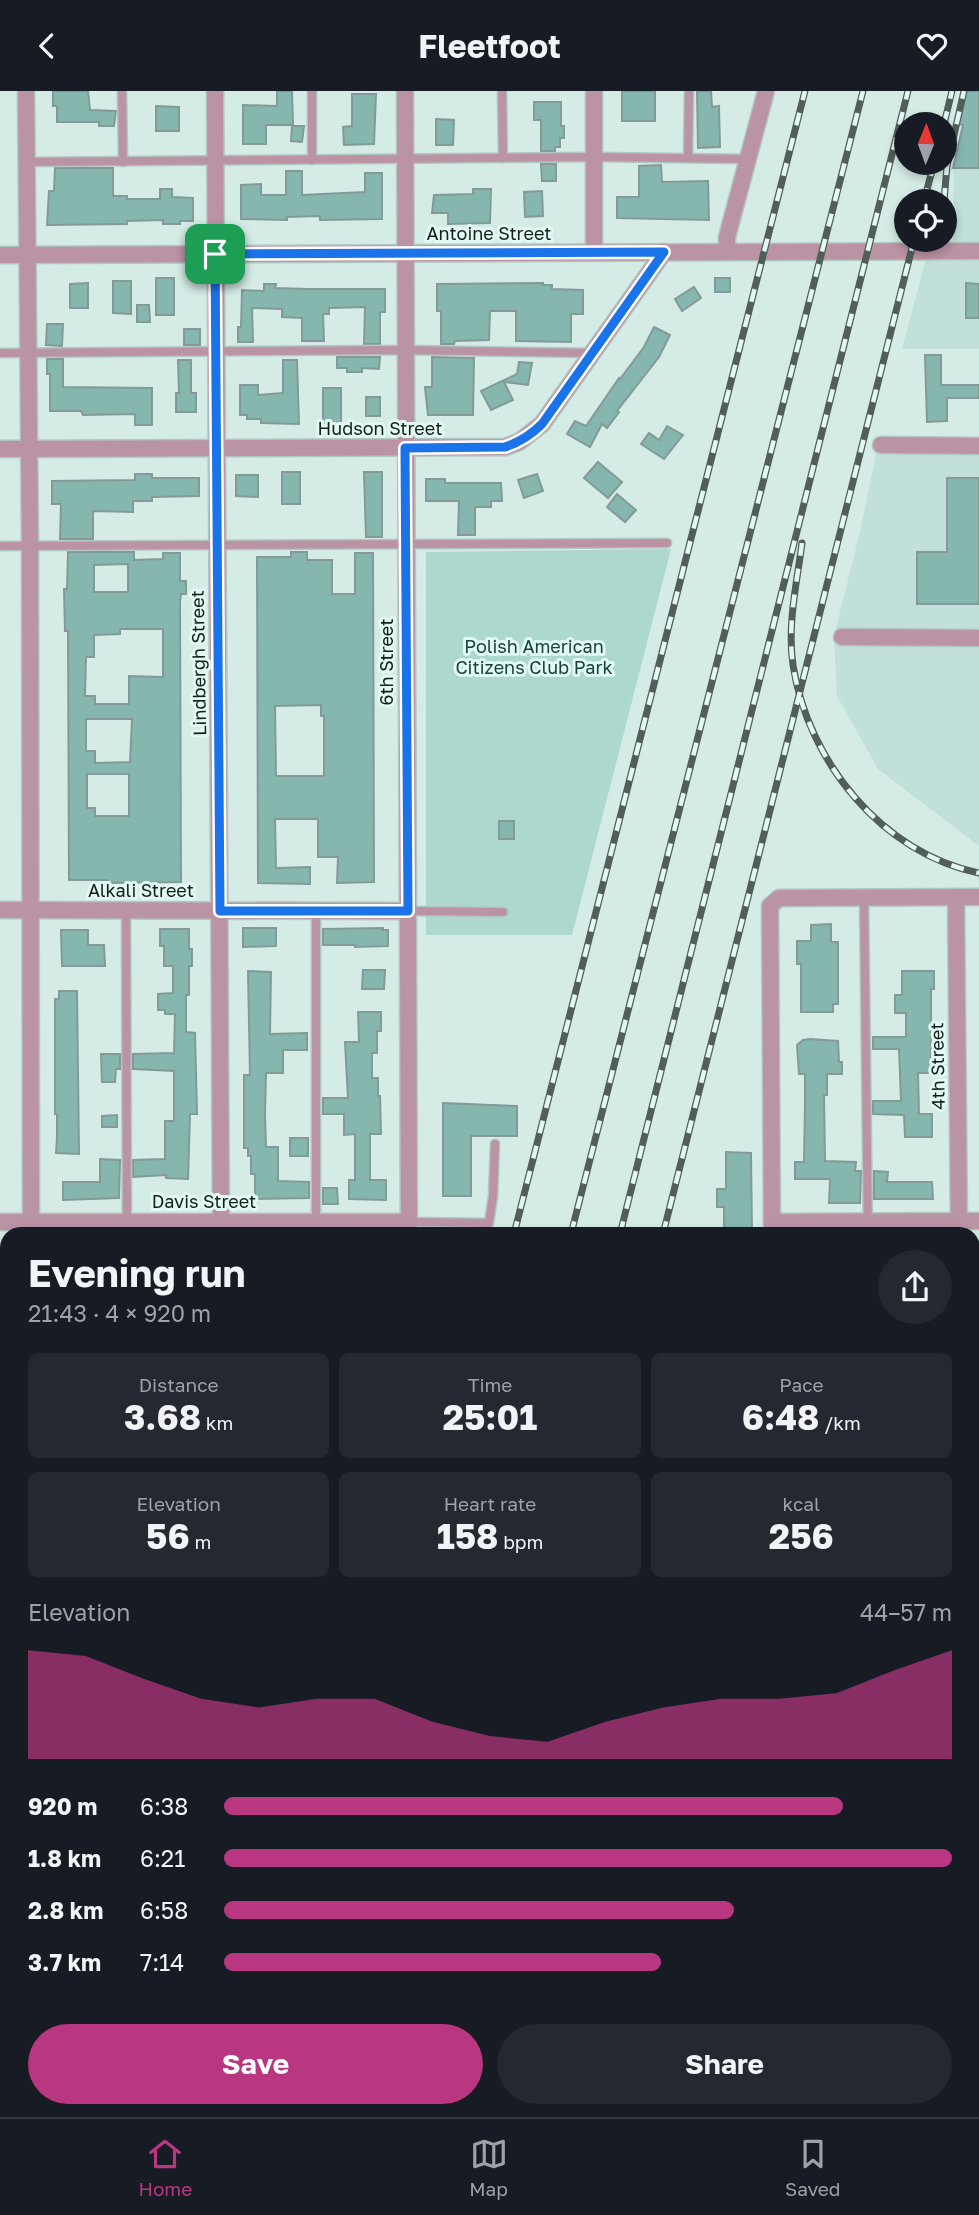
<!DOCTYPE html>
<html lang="en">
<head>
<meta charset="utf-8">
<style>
	:root { --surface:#171b24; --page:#242831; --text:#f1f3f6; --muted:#9ea1a6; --line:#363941; --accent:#b93781 }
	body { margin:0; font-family:"Golos Text",sans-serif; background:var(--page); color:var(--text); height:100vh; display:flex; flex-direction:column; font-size:26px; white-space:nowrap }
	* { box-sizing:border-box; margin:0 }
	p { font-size:23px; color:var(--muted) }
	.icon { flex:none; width:38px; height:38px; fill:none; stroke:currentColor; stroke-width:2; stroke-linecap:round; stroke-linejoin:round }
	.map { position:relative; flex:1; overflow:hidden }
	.side { position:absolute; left:0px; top:1136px; width:980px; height:891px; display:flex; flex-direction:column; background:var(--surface); border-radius:21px 21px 0 0; box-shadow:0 4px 10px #0003 }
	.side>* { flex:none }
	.needle { width:46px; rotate:1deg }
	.controls { position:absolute; left:894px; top:21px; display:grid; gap:14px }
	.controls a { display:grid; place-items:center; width:63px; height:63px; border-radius:50%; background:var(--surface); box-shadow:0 4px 10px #0003; font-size:35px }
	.pin { position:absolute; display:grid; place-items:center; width:60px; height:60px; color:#fff; margin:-30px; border-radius:14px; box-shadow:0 4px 10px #0006 }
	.round { display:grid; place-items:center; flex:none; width:74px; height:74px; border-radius:37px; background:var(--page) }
	.headline { display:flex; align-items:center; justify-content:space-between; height:119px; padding:0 28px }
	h1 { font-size:38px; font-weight:700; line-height:52px }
	.metrics { display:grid; grid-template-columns:repeat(3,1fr); gap:10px; height:119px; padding:7px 28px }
	.metrics div { display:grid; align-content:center; border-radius:10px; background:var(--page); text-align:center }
	.metrics b { font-size:35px; font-weight:700 }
	.metrics small { font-size:19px; font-weight:400 }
	.metrics p { font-size:19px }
	.chart { height:196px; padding:14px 28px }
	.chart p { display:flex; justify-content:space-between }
	.chart svg { width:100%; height:126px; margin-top:7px; fill:var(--accent); opacity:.7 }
	.primary-button { display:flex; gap:14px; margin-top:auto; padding:14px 28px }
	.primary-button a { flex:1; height:80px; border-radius:42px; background:var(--accent); color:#fff; font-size:28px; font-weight:700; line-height:80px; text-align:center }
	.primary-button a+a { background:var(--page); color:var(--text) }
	ul { padding:0 28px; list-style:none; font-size:23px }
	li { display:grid; grid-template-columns:112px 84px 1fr; align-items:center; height:52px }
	li i { height:18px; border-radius:9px; background:var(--accent) }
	header { display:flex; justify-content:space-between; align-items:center; height:91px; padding:0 28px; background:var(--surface); font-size:32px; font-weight:700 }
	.tabs { display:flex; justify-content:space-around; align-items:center; height:98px; border-top:2px solid var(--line); background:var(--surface); font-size:19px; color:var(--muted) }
	.tabs a { display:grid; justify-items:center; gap:4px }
	.tabs .active { color:var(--accent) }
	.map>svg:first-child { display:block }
	.built { fill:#c1e0da }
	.green { fill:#acd8d0 }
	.building { fill:#85b7ae; stroke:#849a96; stroke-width:2; fill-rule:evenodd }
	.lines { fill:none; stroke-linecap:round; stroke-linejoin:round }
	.service-casing { stroke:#b2c6c2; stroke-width:11 }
	.minor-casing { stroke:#b2c6c2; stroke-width:19 }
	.secondary-casing { stroke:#b2c6c2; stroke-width:23 }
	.service { stroke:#ba93a5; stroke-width:8 }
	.minor { stroke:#ba93a5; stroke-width:16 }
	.secondary { stroke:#a26b85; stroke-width:19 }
	.rail-casing { stroke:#515e5b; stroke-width:7 }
	.rail { stroke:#e1f8f3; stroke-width:4.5; stroke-dasharray:13; stroke-linecap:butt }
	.route-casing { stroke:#fff; stroke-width:14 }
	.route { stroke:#1a73e8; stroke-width:9 }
	.labels { text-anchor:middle; stroke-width:6; stroke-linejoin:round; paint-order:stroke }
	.street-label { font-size:18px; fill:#161e1c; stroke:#e1f8f3 }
	.park-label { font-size:18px; fill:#15433c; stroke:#e1f8f3 }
</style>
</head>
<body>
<header><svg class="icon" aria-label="back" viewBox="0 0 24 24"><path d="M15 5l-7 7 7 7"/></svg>Fleetfoot<svg class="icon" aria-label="heart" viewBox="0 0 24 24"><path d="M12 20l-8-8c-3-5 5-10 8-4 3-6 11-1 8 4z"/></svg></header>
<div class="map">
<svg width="979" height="2026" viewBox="0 0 979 2026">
	<rect width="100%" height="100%" fill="#d4ebe6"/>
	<g class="built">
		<polygon points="979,0 979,258 902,258 928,160 953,159 954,76"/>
		<polygon points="878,354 942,355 979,363 979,755 878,678 837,605 834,545 859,445"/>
	</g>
	<g class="green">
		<polygon points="671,458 572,844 426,844 426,461"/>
		<rect x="0" y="1578" width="7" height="261"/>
	</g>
	<g class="building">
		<polygon points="53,0 88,0 90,19 116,20 114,35 99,35 99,31 57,31 57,15 53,15"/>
		<polygon points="277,0 292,0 293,34 266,34 266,53 243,53 243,14 277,15"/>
		<rect x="622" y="0" width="33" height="30"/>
		<polygon points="697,0 711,0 712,16 719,15 720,56 698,57"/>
		<polygon points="965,0 979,0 979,77 953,77 963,34 956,32"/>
		<polygon points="352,3 376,3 374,53 344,54 343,36 352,35"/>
		<polygon points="534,11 561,11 561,35 564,35 564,47 560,47 560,56 555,56 555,60 541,60 541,29 534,29"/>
		<polygon points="156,15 179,16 179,40 156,40"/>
		<polygon points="436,28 454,29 453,54 436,54"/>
		<polygon points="292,35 304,35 302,51 291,50"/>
		<polygon points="541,73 556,73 556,90 542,90"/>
		<polygon points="661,74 662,91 708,90 709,129 617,127 617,106 639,106 639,75"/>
		<polygon points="55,77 113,77 113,105 127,105 127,108 160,108 160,98 172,98 172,106 193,107 193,130 180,130 180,133 163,133 163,129 127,130 127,133 47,134 49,100 54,100"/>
		<polygon points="286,80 302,80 302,104 365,101 365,82 382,82 382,128 320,129 320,125 287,126 287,129 241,128 241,94 261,93 261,104 286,104"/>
		<polygon points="473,98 491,98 490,132 448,133 448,122 432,122 434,104 473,103"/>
		<polygon points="542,100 543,125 525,126 524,101"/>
		<rect x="156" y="187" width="18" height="37"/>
		<rect x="715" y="187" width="15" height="14"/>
		<polygon points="113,190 131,190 131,223 113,222"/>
		<polygon points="88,192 88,217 70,217 70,193"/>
		<polygon points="543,192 543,194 552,194 552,198 583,199 583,223 571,223 571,251 516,250 516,220 490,220 489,249 455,250 454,253 441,253 441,220 437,220 437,193"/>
		<polygon points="966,192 979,193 979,227 966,227"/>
		<polygon points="264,193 276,193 275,197 309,198 385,198 385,221 380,221 380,253 364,253 365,216 329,217 329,223 323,223 324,250 302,250 302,227 282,226 282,218 252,217 253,251 238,251 238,236 241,236 242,199 264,200"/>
		<polygon points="694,196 701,207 682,220 675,208"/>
		<polygon points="137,214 149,214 150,231 137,231"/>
		<polygon points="47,233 63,233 62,255 46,254"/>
		<polygon points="654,236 670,244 659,266 617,320 619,321 607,337 602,333 590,356 567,343 575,330 586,335 619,287 620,288 644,256"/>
		<rect x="184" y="238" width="16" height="16"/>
		<polygon points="925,264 941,264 941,294 979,294 979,307 947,307 947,330 927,331"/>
		<polygon points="337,266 380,266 379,278 362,277 362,281 347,281 347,277 337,277"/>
		<polygon points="432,266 474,267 473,324 428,324 425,296 432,296"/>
		<polygon points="47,268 63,268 63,296 152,297 152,334 135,334 135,323 83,324 81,320 50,320 50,283 47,283"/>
		<polygon points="178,269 191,269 191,302 196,302 196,321 176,321 176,302 179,302"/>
		<polygon points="283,269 297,269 299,333 261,332 261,328 247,328 247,324 240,324 240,294 258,294 258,304 283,302"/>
		<polygon points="519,271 532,272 528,294 504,291 513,309 491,319 481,300 517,283"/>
		<rect x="323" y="297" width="18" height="35"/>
		<rect x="366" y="306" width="14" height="19"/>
		<polygon points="667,335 683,344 664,368 641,353 649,342 659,349"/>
		<polygon points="598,371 622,391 608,407 584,387"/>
		<rect x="282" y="381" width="18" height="32"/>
		<polygon points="364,381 382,381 382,446 366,446"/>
		<polygon points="135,383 152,383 152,387 199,387 199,405 152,406 152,410 133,410 133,421 93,420 93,448 60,448 61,413 52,413 52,390 135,389"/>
		<polygon points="537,383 543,400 524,407 518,389"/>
		<polygon points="236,384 258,384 258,406 236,405"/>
		<polygon points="947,387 979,387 979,513 917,513 917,461 947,461"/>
		<polygon points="426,388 445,388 445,392 501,392 502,410 491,410 491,416 475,416 475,444 458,444 459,410 426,410"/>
		<polygon points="617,403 636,419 625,431 607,416"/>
		<path d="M68,461H134V469L163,468V462H180V490H186V503H181L180,510L181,791L107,792V789H69L68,540H65L64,498H67ZM128,473V501H94V474ZM120,538H163V586L129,585V613H95V605H85L86,566H94V544L120,543ZM86,628H132L130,671L95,672V660H86ZM87,683H129V725H95V717H87Z"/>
		<path d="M291,461H307V469H332V503H355V462H373L374,791L337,792L338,766H318V728H275L276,777L310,776V793L258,792L257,466H291ZM321,614V625H324V685H276L275,615Z"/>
		<rect x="499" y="730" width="15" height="18"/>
		<polygon points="831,833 831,851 838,851 838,913 833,913 833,921 801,921 801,873 797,873 797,850 811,850 811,834"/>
		<polygon points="243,837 276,837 276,855 243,856"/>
		<polygon points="383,837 383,839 388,839 388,855 355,856 355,854 323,854 323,838"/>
		<polygon points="160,838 189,838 189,858 192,858 192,875 189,875 189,904 186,904 186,941 195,942 197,1023 190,1023 188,1088 166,1087 166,1084 133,1086 133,1069 165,1068 165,1030 174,1030 174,980 133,978 133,963 174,962 175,923 165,923 165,919 158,919 158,903 173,902 173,875 164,875 164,855 160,855"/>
		<polygon points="61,839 88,839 88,854 104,854 105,875 62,875"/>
		<polygon points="363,879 385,879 384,898 362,898"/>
		<polygon points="248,880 271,881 270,943 307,942 307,959 283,959 283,982 266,982 265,1023 266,1056 278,1056 278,1090 309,1091 309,1107 255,1108 255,1083 251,1083 251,1065 248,1065 248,1057 244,1057 244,984 250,984"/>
		<polygon points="902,880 934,880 934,898 931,898 931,982 918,982 919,1023 932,1023 932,1046 905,1046 904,1024 873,1023 873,1010 901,1010 899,958 873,958 873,946 906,946 906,922 895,922 895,904 902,904"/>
		<polygon points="59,900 77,900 79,1063 56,1062 57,1047 57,1023 55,1023 55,908 59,908"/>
		<polygon points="358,921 381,921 381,940 377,940 377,962 372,962 372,987 378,987 378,1005 380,1005 381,1043 370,1043 370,1089 386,1089 386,1109 349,1108 349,1089 355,1089 355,1043 344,1044 344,1023 323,1023 323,1007 348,1007 345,951 359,951"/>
		<polygon points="810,948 838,950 839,971 842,971 842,983 827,983 827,1004 824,1004 825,1070 856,1071 855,1080 861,1080 860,1112 829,1112 830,1088 795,1088 795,1071 804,1071 805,1012 805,983 799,983 797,954 803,949"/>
		<polygon points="101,963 120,963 120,978 116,978 115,991 102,991"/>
		<polygon points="443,1012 517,1015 517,1045 471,1045 471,1105 443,1105"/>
		<polygon points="117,1024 117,1036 102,1036 102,1025"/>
		<rect x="290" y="1047" width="18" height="18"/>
		<polygon points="726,1061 751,1062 752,1143 724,1143 724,1116 717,1116 717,1098 726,1098"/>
		<polygon points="100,1068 120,1069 119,1107 63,1109 63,1091 100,1091"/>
		<polygon points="874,1080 888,1081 887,1091 932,1091 933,1108 874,1108"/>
		<polygon points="323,1097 337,1097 338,1113 323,1113"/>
	</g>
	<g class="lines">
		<defs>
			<g id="service">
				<polyline points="122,0 123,71"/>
				<polyline points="312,0 312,69"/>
				<polyline points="502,0 503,67"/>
				<polyline points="688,67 689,0"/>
				<polyline points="26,71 594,66 748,68"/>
				<polyline points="0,262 405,259 593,262"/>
				<polyline points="0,455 667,452"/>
				<polyline points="864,806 868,1143"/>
				<polyline points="126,820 127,1143"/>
				<polyline points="408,820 503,821"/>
				<polyline points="409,1131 489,1132 493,1105 495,1053"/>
				<polyline points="316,1143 316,820"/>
				<polyline points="973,1446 979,1446"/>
				<polyline points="0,1455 7,1455"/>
			</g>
			<g id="minor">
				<polyline points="26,0 30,454 31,1143"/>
				<polyline points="215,0 221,1143"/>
				<polyline points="405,0 409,1143"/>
				<polyline points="594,0 594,161"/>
				<polyline points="727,160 727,146 766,0"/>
				<polyline points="0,164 979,160"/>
				<polyline points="881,354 979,355"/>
				<polyline points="0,358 505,356 519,351 542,333 664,161"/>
				<polyline points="842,546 979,547"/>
				<polyline points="956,806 959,1143"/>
				<polyline points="0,819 408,820"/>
				<polyline points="0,1131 409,1131"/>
				<polyline points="772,1131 979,1130"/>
				<polyline points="772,1143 770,815 779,807 979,806"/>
				<polyline points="973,1897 979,1897"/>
				<polyline points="68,2020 68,2026"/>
				<polyline points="605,2020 605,2026"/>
			</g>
			<g id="secondary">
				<polyline points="973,1553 979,1553"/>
				<polyline points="0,1554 7,1555"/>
			</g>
		</defs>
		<use href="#service" class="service-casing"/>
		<use href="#minor" class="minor-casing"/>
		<use href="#secondary" class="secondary-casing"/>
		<use href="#service" class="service"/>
		<use href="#minor" class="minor"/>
		<use href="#secondary" class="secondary"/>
		<defs>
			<g id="rail">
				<polyline points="944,33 952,0"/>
				<polyline points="924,110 934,72"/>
				<polyline points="944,110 947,75 964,0"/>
				<path d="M802,452C797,491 787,534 793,574C808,671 882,762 979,782"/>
				<polyline points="514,1143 805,0"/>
				<polyline points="571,1143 863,0"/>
				<polyline points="620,1143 908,0"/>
				<polyline points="663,1143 914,149"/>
				<polyline points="292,2026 294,2020"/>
				<polyline points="346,2026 348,2020"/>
				<polyline points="396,2026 398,2020"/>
				<polyline points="440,2026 442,2020"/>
			</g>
		</defs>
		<use href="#rail" class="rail-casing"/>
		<use href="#rail" class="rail"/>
	</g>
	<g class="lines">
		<defs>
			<path id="route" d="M664,161L542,333C531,344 520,351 505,356L405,357L408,820H220L215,163Z"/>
		</defs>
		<use href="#route" class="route-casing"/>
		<use href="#route" class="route"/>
	</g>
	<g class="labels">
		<g class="street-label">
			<text x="489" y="149">Antoine Street</text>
			<text x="380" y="344">Hudson Street</text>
			<text transform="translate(387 571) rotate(-90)" y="6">6th Street</text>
			<text transform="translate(199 572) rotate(-91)" y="6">Lindbergh Street</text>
			<text x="141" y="806">Alkali Street</text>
			<text transform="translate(938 975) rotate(-91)" y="6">4th Street</text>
			<text x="204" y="1117">Davis Street</text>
		</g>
		<g class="park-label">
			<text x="534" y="562">Polish American<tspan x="534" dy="21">Citizens Club Park</tspan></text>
		</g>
	</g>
</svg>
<div class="controls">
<a><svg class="needle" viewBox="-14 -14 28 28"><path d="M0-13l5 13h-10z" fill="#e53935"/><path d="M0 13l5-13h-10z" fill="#9ea1a6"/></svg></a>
<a><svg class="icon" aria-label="locate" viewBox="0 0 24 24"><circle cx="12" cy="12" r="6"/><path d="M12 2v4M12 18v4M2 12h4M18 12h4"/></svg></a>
</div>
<div class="pin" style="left:215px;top:163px;background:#1e9e55"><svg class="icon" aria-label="arrive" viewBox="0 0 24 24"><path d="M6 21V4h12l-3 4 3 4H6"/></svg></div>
<section class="side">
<div class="headline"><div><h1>Evening run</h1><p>21:43 · 4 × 920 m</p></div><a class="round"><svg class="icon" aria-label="share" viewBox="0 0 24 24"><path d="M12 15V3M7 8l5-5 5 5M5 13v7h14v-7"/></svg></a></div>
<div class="metrics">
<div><p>Distance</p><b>3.68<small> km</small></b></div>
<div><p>Time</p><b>25:01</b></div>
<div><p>Pace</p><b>6:48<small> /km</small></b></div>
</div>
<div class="metrics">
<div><p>Elevation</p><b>56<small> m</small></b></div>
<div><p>Heart rate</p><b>158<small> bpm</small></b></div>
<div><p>kcal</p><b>256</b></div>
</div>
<div class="chart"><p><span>Elevation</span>44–57 m</p>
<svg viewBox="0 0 160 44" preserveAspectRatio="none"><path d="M0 44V6L10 8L20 16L30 23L40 26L50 23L60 23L70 31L80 36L90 38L100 31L110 26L120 23L130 23L140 21L150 13L160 6V44z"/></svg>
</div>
<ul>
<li><b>920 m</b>6:38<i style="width:85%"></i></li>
<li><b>1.8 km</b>6:21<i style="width:100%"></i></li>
<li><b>2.8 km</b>6:58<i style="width:70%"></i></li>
<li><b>3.7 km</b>7:14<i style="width:60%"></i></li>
</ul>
<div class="primary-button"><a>Save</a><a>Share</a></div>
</section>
</div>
<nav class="tabs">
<a class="active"><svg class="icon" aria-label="home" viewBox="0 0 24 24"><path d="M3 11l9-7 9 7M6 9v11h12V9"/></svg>Home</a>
<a><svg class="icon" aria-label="map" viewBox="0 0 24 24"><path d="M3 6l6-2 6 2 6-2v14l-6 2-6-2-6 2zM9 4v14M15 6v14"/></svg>Map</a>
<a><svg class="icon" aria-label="saved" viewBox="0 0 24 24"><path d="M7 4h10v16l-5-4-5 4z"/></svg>Saved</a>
</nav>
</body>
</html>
